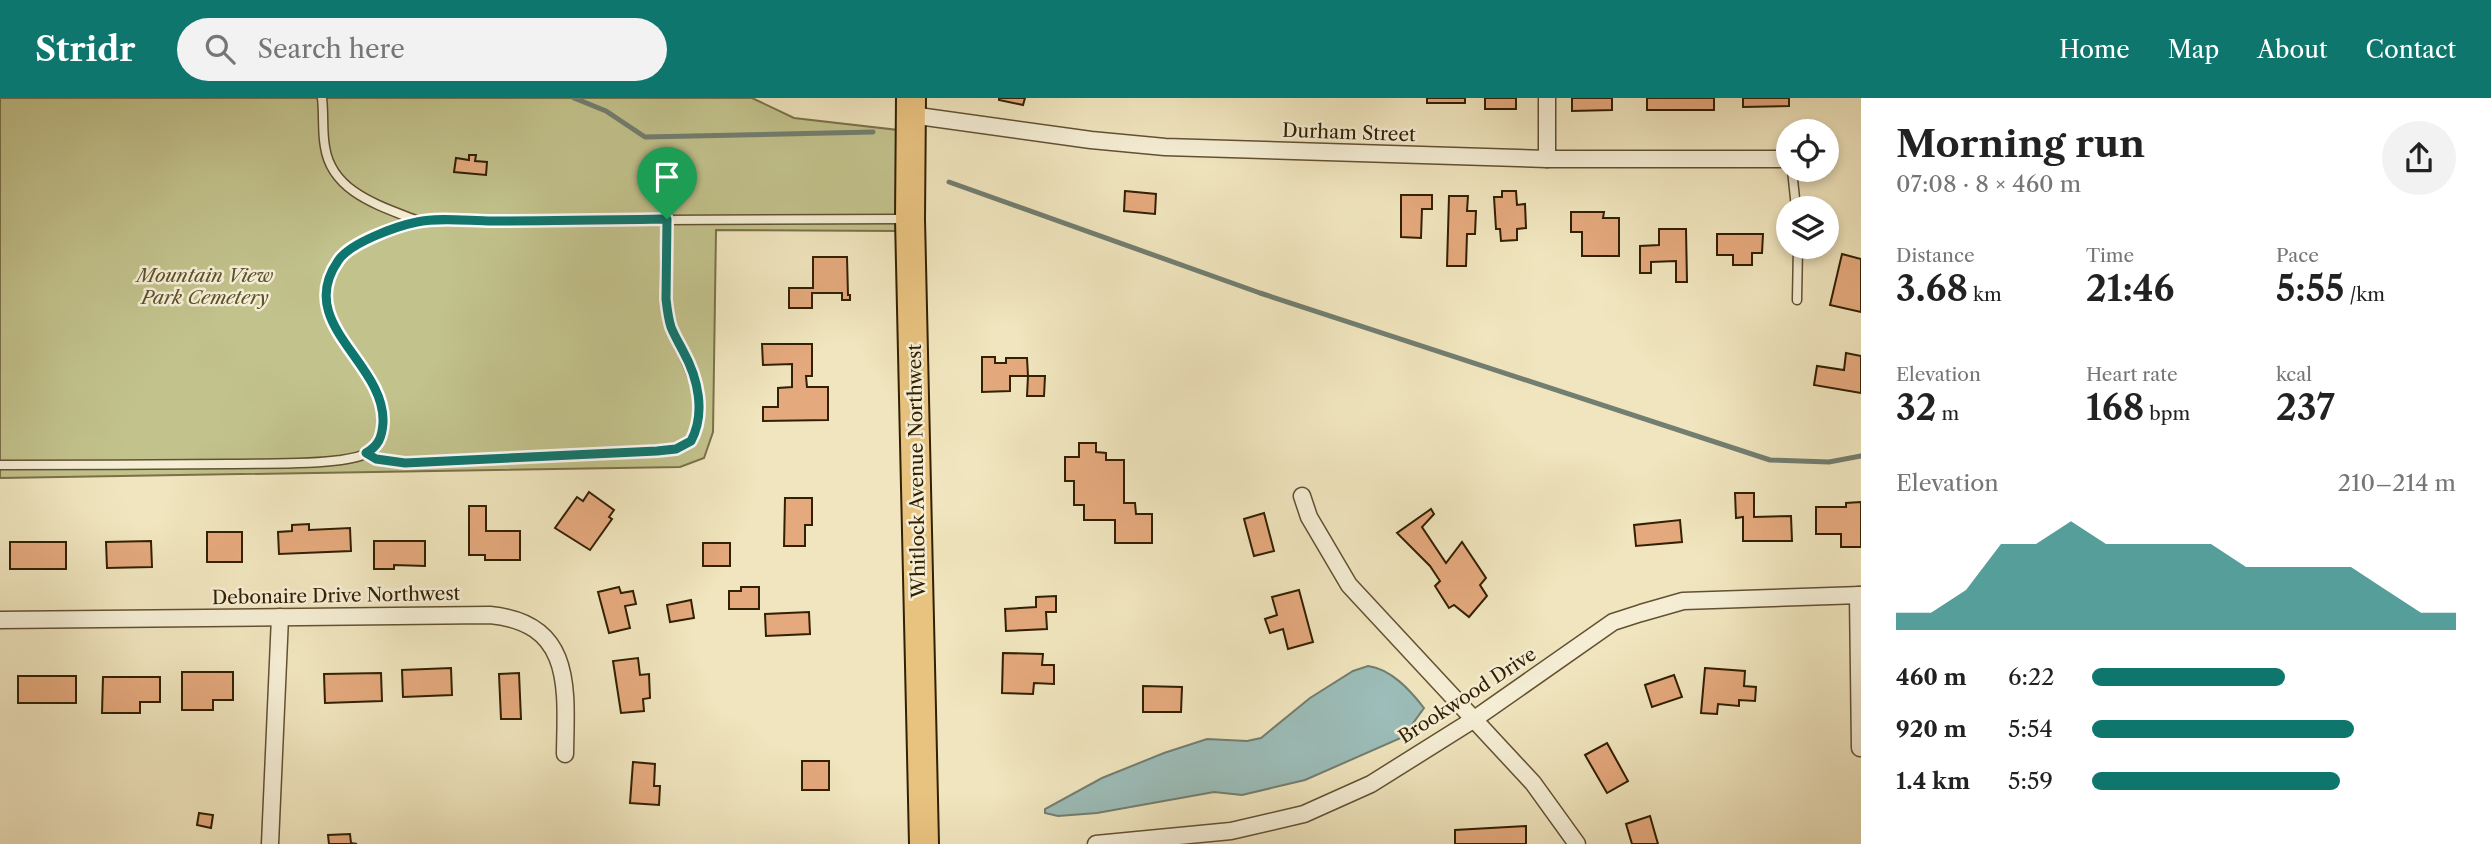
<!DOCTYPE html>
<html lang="en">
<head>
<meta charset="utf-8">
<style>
	:root { --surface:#fff; --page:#f2f2f2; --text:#222; --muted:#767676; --accent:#0f766e }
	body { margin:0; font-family:"Libre Caslon Text",serif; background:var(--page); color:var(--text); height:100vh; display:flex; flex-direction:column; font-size:26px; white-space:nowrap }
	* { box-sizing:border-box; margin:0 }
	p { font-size:23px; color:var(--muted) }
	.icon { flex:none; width:38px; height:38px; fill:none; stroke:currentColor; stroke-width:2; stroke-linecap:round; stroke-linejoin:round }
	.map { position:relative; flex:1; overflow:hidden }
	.drawer { display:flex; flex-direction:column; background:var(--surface); width:630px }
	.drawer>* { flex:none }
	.tools { position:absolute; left:1776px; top:21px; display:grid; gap:14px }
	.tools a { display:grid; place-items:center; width:63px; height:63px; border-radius:50%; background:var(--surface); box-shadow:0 4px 10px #0003; font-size:35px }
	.pin { position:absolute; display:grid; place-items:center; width:60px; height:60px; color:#fff; margin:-72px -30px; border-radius:50% 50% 50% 0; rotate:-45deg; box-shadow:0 0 7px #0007 }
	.pin .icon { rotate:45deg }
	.round { display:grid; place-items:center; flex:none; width:74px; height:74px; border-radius:37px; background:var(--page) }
	.overview { display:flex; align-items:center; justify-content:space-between; height:119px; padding:0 35px }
	h1 { font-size:38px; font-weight:700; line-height:52px }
	.figures { display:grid; grid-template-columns:repeat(3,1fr); gap:10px; height:119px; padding:7px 35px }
	.figures div { display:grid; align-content:center }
	.figures b { font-size:35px; font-weight:700 }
	.figures small { font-size:19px; font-weight:400 }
	.figures p { font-size:19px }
	.chart { height:196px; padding:14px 35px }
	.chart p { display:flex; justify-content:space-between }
	.chart svg { width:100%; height:126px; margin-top:7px; fill:var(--accent); opacity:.7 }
	ul { padding:0 35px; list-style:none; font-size:23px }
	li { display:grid; grid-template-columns:112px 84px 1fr; align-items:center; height:52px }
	li i { height:18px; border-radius:9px; background:var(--accent) }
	header { display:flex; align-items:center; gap:42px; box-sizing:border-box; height:98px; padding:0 35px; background:var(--accent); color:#fff }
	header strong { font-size:33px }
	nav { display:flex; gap:38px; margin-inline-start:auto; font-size:24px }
	.search { width:490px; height:63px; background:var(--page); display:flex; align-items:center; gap:18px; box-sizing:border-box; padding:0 24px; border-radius:38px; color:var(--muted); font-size:26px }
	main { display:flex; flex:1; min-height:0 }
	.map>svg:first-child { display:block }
	.green { fill:#c2c28c; stroke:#7a7148; stroke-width:2 }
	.water { fill:#9cbdb9; stroke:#727e70; stroke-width:2 }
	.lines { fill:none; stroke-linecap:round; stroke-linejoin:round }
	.stream { stroke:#727e70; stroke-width:5 }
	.building { fill:#e4a97d; stroke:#322003; stroke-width:2 }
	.lane-casing { stroke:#625132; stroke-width:11 }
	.street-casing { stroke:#625132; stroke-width:19 }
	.highway-casing { stroke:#322003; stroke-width:32 }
	.lane { stroke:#f5eed5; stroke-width:8 }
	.street { stroke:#f5eed5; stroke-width:16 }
	.highway { stroke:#e8c27f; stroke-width:28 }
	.route-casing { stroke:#fff; stroke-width:14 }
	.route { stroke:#0f766e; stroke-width:9 }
	.labels { text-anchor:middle; stroke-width:5; stroke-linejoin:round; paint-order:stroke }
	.street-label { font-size:19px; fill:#322003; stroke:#f5eed5 }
	.park-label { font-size:19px; font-style:italic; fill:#5d512c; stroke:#f5eed5 }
</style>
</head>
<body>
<header>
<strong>Stridr</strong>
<div class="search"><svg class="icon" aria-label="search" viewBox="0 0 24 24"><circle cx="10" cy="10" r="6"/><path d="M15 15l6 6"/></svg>Search here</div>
<nav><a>Home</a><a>Map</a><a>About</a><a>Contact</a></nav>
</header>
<main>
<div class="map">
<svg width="1861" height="746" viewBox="0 0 1861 746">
	<rect width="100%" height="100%" fill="#f0e5be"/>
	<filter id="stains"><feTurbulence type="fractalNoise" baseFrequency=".00286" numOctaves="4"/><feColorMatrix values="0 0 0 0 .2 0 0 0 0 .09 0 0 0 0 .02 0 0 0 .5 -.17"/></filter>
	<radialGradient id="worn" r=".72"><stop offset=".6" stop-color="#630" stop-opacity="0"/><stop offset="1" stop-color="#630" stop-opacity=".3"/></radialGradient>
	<polygon class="green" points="0,0 752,0 794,20 898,32 898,133 716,132 713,334 704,360 680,369 0,380"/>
	<path class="water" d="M1368,568C1391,571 1410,592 1424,610L1403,639L1305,682L1242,697L1214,694L1097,715L1058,718L1045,715V711L1102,680L1164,655L1207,641L1247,643L1261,640L1310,600L1353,573Z"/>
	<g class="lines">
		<g class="stream">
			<polyline points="574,0 606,13 645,39 873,34"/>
			<polyline points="949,84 1260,195 1770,362 1829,364 1861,358"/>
		</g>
	</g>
	<g class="building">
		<polygon points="999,0 1025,0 1023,7 999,2"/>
		<rect x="1427" y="0" width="38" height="5"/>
		<rect x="1485" y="0" width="31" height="11"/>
		<polygon points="1572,0 1612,0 1612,12 1572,13"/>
		<rect x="1647" y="0" width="67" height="12"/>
		<polygon points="1743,0 1789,0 1789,8 1743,9"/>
		<polygon points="469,57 476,57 475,63 487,64 486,77 454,74 456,60 469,62"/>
		<polygon points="1125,93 1156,96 1155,116 1124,113"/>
		<polygon points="1502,93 1516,93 1517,107 1525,106 1526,130 1517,131 1517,142 1501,143 1500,131 1496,131 1494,99 1502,99"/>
		<polygon points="1401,97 1432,97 1432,111 1422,111 1421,140 1401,139"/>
		<polygon points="1449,98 1468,98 1467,113 1476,113 1475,136 1467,136 1466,168 1447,168"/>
		<polygon points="1571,114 1604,114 1603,120 1619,120 1619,158 1582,158 1582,134 1571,134"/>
		<polygon points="1659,131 1686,131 1687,184 1676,184 1676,163 1651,164 1651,175 1640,175 1640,148 1659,147"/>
		<polygon points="1717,136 1763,136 1762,155 1752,155 1752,167 1733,167 1733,157 1717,157"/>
		<polygon points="1842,156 1861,161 1861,214 1830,207"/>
		<polygon points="813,159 847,159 848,197 850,197 850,202 842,202 842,195 812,195 812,210 789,210 789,190 813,190"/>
		<polygon points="762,246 812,246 812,278 806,278 807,289 828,289 828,322 763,323 763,309 778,309 778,290 792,289 792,266 763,267"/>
		<polygon points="1846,255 1861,258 1861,295 1814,287 1817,268 1844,272"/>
		<polygon points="982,259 995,259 995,265 1006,265 1006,260 1027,260 1028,278 1010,278 1010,293 982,294"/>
		<polygon points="1028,278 1045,278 1044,298 1027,298"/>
		<polygon points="1079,345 1096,345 1096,354 1106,355 1106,362 1124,362 1124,405 1135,405 1136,416 1152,416 1152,445 1115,445 1115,422 1084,422 1084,407 1074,407 1074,383 1065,383 1065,359 1079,359"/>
		<polygon points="589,394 614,412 609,419 612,421 590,452 555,430 577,399 583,403"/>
		<polygon points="1735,395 1754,395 1754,419 1791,418 1792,443 1743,443 1743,419 1736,420"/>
		<polygon points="785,400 812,400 812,427 805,427 805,448 784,448"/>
		<polygon points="1861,404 1861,449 1841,449 1841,436 1816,436 1816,409 1846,409 1846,405"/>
		<polygon points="469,408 486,408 486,433 520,433 520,462 485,462 485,457 469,457"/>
		<polygon points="1431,411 1434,416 1422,429 1446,465 1462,444 1486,480 1480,487 1487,498 1469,519 1454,507 1449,510 1435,488 1440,483 1430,468 1397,435"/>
		<polygon points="1264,415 1274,453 1254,458 1244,421"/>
		<polygon points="1680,422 1682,444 1636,448 1634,427"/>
		<polygon points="309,426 309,432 350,430 351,453 279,456 278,434 292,433 292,427"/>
		<rect x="207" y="434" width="35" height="30"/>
		<polygon points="151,443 152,469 107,470 106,444"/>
		<polygon points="374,443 425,443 425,468 394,467 394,471 374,471"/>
		<rect x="10" y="444" width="56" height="27"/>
		<rect x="703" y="445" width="27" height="23"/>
		<polygon points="619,489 621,495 633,493 636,506 625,508 630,530 609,535 598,494"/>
		<polygon points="741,489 759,489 759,511 729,511 729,493 741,493"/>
		<polygon points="1299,492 1313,544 1288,551 1283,531 1270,535 1265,521 1277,517 1272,499"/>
		<polygon points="1056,498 1056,514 1046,514 1047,531 1006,533 1005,511 1036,509 1036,499"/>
		<polygon points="691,502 694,520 670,524 667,507"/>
		<polygon points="809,514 810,536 766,538 765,516"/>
		<polygon points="1003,555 1043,556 1042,567 1054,567 1054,586 1034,585 1033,596 1002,595"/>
		<polygon points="638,560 640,577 649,576 650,600 643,601 644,613 621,615 613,563"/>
		<polygon points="451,570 452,597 403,599 402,572"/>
		<polygon points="1705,570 1745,573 1744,588 1756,589 1755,603 1739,602 1739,608 1718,606 1717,616 1701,615"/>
		<polygon points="182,574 233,574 233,602 213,602 213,612 182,612"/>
		<polygon points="381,575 382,603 325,605 324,576"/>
		<polygon points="519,575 521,621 501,621 499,576"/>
		<polygon points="1674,577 1682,599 1652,609 1645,587"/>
		<rect x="18" y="578" width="58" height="27"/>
		<polygon points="103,579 160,579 160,604 140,604 140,615 102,615"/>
		<polygon points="1143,588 1182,589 1181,614 1143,614"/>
		<polygon points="1607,645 1628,683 1607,695 1585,657"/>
		<rect x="802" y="663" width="27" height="29"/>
		<polygon points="633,664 655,666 654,688 660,688 659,707 630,705"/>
		<polygon points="199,715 213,717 211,730 197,727"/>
		<polygon points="1650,718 1658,746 1632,746 1626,726"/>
		<polygon points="1526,728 1526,746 1455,746 1455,732"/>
		<polygon points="350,736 351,745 357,746 329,746 328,737"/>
	</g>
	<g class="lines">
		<defs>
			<g id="lane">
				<path d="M322,0C324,16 322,33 325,49C332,95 381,108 418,123"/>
				<polyline points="1792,72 1796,110"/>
				<polyline points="1797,202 1798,149"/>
				<path d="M366,355L376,361L405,365L657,353L676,351L691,343C717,295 676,259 668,214C662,184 666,152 667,121"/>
				<path d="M0,367C76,367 153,367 229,366C266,365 305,367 341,362C353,360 367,358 375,349C382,342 383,334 383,325C385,270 311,237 329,181C332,171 338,160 346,154C365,137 395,131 419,123L904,121"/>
			</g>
			<g id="street">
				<polyline points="1547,0 1547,61"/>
				<polyline points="911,17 1091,42 1165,49 1547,61 1788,61"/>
				<polyline points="1302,398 1309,419 1349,487 1533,685 1577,746"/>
				<polyline points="1858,497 1860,650"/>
				<path d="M0,522L490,517C574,525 566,591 565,656"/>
				<polyline points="270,746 280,519"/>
				<polyline points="1096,746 1231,733 1304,716 1371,686 1473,622 1613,524 1641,515 1683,503 1861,497"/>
			</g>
			<polyline id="highway" points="911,0 910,121 924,746"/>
		</defs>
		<use href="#lane" class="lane-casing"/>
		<use href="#street" class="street-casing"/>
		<use href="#highway" class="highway-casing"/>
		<use href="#lane" class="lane"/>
		<use href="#street" class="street"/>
		<use href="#highway" class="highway"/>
	</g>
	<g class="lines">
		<defs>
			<path id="route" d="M667,121L666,201C667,210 668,220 671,229C674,237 679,245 683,253C698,280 706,315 691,343L676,351L657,353L405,365L376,361L366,355C378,348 382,340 383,325C386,265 294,226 338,163C349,145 397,128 417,124C439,119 469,123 492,123C550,123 608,122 667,121Z"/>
		</defs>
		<use href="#route" class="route-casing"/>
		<use href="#route" class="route"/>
	</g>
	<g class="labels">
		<g class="street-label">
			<text transform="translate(1349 34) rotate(2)" y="7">Durham Street</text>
			<text transform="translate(916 373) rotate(-91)" y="7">Whitlock Avenue Northwest</text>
			<text transform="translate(336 497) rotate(-1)" y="7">Debonaire Drive Northwest</text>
			<text transform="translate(1467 597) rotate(-33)" y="7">Brookwood Drive</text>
		</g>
		<g class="park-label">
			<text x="205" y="184">Mountain View<tspan x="205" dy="22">Park Cemetery</tspan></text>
		</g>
	</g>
	<rect width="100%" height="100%" filter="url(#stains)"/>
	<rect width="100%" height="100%" fill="url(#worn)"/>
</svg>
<div class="tools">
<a><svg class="icon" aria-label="locate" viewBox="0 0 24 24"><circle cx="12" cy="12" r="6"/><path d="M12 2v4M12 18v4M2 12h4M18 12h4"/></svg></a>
<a><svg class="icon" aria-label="layers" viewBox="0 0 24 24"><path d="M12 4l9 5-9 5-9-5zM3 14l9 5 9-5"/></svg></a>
</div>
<div class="pin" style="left:667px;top:121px;background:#1e9e55"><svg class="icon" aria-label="arrive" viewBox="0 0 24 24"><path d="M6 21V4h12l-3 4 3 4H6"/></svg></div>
</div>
<section class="drawer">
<div class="overview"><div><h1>Morning run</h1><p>07:08 · 8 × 460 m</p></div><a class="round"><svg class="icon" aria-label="share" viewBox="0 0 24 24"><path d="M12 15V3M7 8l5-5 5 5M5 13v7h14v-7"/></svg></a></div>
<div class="figures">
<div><p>Distance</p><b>3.68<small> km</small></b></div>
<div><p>Time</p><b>21:46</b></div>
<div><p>Pace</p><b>5:55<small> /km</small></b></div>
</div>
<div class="figures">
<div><p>Elevation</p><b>32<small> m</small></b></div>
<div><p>Heart rate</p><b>168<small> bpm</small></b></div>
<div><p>kcal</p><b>237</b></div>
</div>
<div class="chart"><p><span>Elevation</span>210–214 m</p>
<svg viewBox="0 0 160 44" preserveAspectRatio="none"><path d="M0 44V38L10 38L20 30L30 14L40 14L50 6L60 14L70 14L80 14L90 14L100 22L110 22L120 22L130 22L140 30L150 38L160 38V44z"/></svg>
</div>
<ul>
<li><b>460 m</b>6:22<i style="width:53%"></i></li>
<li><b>920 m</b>5:54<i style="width:72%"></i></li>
<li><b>1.4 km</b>5:59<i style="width:68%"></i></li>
</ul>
</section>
</main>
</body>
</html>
